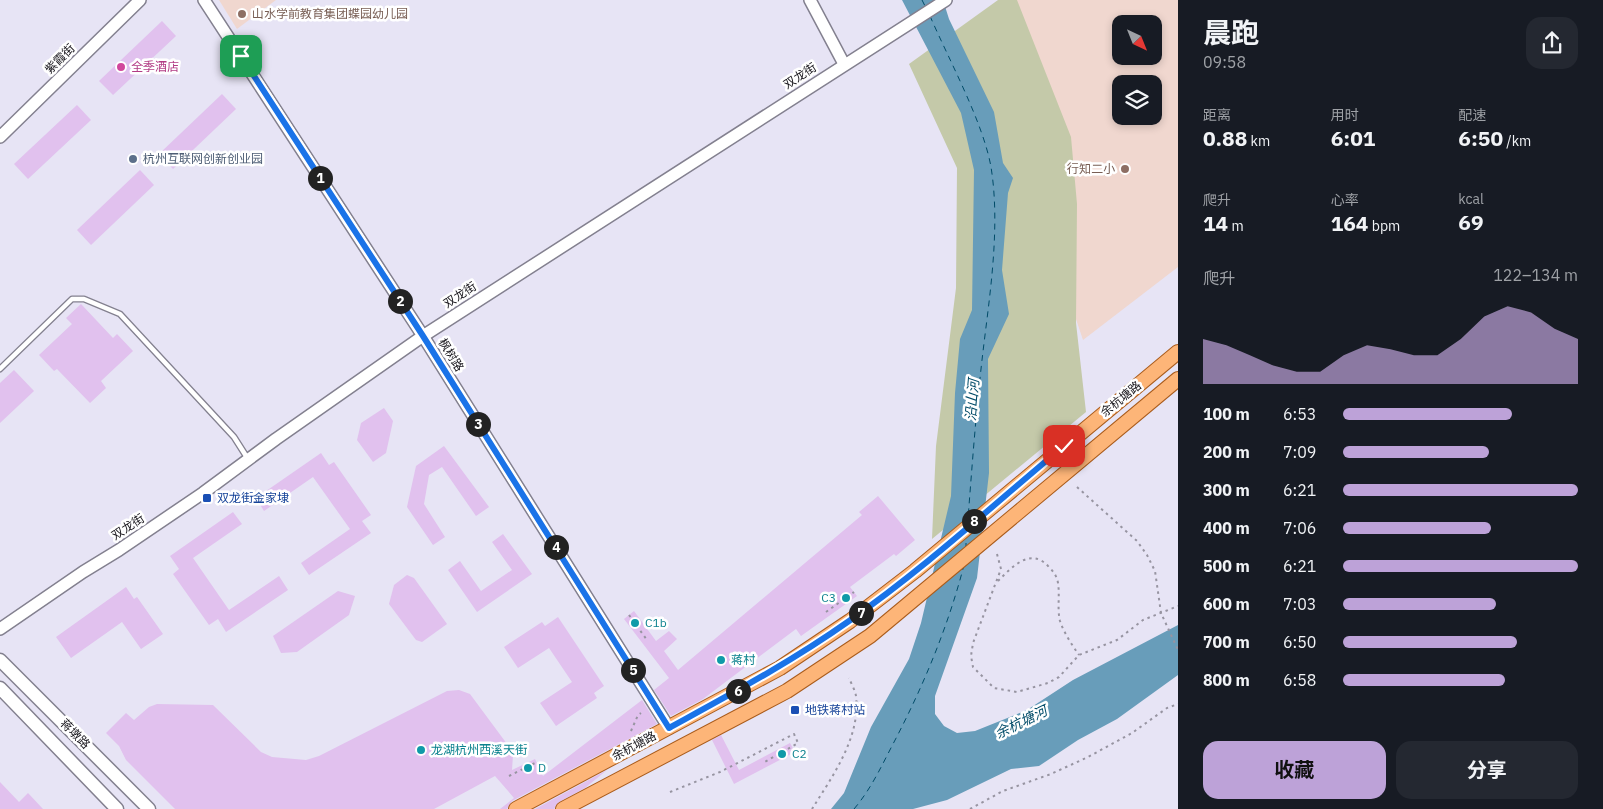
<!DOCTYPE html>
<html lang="zh">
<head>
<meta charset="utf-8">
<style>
	:root { --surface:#171b24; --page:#242831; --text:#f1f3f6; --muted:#9ea1a6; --accent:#bda2d8 }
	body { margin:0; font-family:"IBM Plex Sans","Noto Sans SC",sans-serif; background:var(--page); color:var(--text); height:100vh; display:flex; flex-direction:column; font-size:19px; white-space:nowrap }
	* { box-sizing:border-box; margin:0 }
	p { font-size:16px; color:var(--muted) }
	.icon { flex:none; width:28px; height:28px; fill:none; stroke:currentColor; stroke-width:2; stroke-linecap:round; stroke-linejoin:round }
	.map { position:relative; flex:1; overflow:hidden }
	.sheet { display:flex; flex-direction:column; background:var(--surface); width:425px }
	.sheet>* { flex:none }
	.needle { width:32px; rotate:137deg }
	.controls { position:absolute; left:1112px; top:15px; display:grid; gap:10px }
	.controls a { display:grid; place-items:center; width:50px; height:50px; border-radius:10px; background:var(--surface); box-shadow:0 2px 8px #0003; font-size:25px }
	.pin { position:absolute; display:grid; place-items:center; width:42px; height:42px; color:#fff; margin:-21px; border-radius:10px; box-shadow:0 2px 8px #0006 }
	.km { position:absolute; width:25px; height:25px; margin:-12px; border-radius:50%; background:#222; color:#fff; font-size:14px; line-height:25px; text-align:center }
	.round { display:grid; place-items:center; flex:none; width:52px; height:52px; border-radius:15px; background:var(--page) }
	.head { display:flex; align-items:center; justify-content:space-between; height:85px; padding:0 25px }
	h1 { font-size:28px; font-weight:700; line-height:38px }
	.metrics { display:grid; grid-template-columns:repeat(3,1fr); gap:8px; height:85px; padding:5px 25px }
	.metrics div { display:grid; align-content:center }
	.metrics b { font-size:21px; font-weight:700 }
	.metrics small { font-size:14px; font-weight:400 }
	.metrics p { font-size:14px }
	.chart { height:140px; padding:10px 25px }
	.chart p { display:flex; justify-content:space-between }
	.chart svg { width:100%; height:90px; margin-top:5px; fill:var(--accent); opacity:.7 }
	.action { display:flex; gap:10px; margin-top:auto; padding:10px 25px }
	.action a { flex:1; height:58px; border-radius:15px; background:var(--accent); color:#111; font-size:20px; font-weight:700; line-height:58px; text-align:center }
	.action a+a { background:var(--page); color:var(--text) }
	ul { padding:0 25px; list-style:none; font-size:16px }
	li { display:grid; grid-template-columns:80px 60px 1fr; align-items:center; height:38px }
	li i { height:12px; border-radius:6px; background:var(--accent) }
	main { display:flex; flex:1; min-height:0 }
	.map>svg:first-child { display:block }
	.education { fill:#f0d7cf; fill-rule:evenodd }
	.green { fill:#c4c9a9 }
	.water { fill:#689dba }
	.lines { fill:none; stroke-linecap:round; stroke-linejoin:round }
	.ferry { stroke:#004b68; stroke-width:1; stroke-dasharray:6 5; stroke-linecap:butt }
	.building { fill:#e1c1ee }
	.service-casing { stroke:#83808f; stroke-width:7 }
	.tertiary-casing { stroke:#83808f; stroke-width:14 }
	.secondary-casing { stroke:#83808f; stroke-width:15 }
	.primary-casing { stroke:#aa5c1c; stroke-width:16 }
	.path { stroke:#9794a1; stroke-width:2; stroke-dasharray:2.5 4; stroke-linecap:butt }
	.service { stroke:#fff; stroke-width:4.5 }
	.tertiary { stroke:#fff; stroke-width:11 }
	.secondary { stroke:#fff; stroke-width:12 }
	.primary { stroke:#fdb578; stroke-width:14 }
	.route-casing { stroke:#fff; stroke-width:10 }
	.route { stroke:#1a73e8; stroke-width:6 }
	.education-dot { fill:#8d6e63; stroke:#fff; stroke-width:2 }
	.hotel-dot { fill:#d1479c; stroke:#fff; stroke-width:2 }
	.service-dot { fill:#5c6f8a; stroke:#fff; stroke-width:2 }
	.transit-dot { fill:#1a4fb4; stroke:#fff; stroke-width:2 }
	.culture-dot { fill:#0f9aa8; stroke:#fff; stroke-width:2 }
	.labels { text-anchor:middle; stroke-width:5; stroke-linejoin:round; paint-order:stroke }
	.education-label { font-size:12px; fill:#785e54; stroke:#fff; text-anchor:start }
	.street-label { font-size:12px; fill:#151319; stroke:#fff }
	.hotel-label { font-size:12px; fill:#b23c85; stroke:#fff; text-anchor:start }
	.service-label { font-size:12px; fill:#4e5e75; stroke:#fff; text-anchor:start }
	.transit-label { font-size:12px; fill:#164399; stroke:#fff; text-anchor:start }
	.culture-label { font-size:12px; fill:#0d838f; stroke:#fff; text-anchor:start }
	.water-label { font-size:14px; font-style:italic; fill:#004b68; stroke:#fff }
</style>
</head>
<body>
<main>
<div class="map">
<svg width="1178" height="809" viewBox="0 0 1178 809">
	<rect width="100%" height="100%" fill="#e7e4f5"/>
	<g class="education">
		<polygon points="219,0 276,0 237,29"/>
		<path d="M1016,0H1178V267L1083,340L1070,301ZM1121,24H1154V56H1121ZM1121,84H1154V116H1121Z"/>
	</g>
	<polygon class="green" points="998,0 1017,0 1071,137 1077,204 1076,323 1086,412 932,539 936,446 956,288 957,168 909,64"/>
	<polygon class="water" points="902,0 943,0 949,19 994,112 1003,163 1013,178 1008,193 1002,270 1009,314 988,359 989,473 977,578 935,696 935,714 944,726 957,733 975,731 1027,710 1073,680 1178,625 1178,675 1117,719 1078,740 1039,766 1011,769 947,800 913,809 831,809 844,793 871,727 909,659 921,623 951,496 955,393 960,339 972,310 974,170 961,113"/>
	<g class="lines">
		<g class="ferry">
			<polyline points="922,0 926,8"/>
			<path d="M930,16C949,60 983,122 991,167C1001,229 989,299 982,360C976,413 972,466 968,519"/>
			<polyline points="966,549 966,538"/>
			<path d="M854,809C871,789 881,767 893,744C923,687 948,627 964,565"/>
		</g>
	</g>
	<g class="building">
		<polygon points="162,21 176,36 113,95 99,81"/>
		<polygon points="222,94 236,109 173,169 159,154"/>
		<polygon points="77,105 91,120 28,179 14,164"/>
		<polygon points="140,170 154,185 91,245 77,230"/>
		<polygon points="81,304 113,338 117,334 133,351 101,381 106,388 90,403 57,369 54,371 39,355 72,324 66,318"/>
		<polygon points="14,370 34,391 0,423 0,383"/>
		<polygon points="384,408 393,421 386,453 373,462 357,440 361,423"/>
		<polygon points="444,446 489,507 476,516 442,467 429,475 424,504 445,537 433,545 407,507 416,466"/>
		<polygon points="321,453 329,465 334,462 371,515 362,521 371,533 309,575 301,563 350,529 313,477 264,511 256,498"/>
		<polygon points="878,496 915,540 896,556 894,554 850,587 857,596 801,636 796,629 703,699 671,716 654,690 669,678 624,619 634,611 656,641 669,631 677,639 664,651 678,670 862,515 859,512"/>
		<polygon points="233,512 242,524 193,558 229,610 279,576 288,590 226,632 218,619 209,625 173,574 179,569 170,556"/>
		<polygon points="503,534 532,574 477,612 448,570 460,561 481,591 512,570 492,542"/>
		<polygon points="407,575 414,578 447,624 422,642 416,640 389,604 394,585"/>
		<polygon points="126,587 134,599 137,597 163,634 141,649 122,622 71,658 56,637"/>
		<polygon points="338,591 355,596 349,615 297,652 281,653 273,636"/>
		<polygon points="558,617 604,686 594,693 597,698 556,726 540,703 572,682 549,648 518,668 504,647 542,622 545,626"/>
		<polygon points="459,690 470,694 510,748 513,755 512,770 535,759 543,776 642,700 657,724 512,801 507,809 500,809 514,798 495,776 434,809 175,809 126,760 119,746 106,733 126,713 134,720 149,707 157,704 213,705 261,752 272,757 306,760 319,756 447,691"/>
		<polygon points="721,735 739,770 790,743 795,752 734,784 712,740"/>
		<polygon points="607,770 585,788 559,802 554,809 535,809"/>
		<polygon points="0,782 19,802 28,793 43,809 0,809"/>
	</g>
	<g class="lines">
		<defs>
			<polyline id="service" points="0,369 72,299 84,299 120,314 234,437 248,459"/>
			<g id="tertiary">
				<polyline points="204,0 423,336 669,728"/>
				<polyline points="810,0 844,64"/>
				<polyline points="0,137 140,0"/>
				<polyline points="0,629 83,572 119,550 203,493 276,439 423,336 946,0"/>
			</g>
			<g id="secondary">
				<polyline points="0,660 149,809"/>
				<polyline points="0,688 117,809"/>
			</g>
			<g id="primary">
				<polyline points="516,809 780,668 850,621 915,571 1178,352"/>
				<polyline points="563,809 787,691 870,636 1178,379"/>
			</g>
		</defs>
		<use href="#service" class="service-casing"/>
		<use href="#tertiary" class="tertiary-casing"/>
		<use href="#secondary" class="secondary-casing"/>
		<use href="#primary" class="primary-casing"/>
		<g class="path">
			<polyline points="1077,487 1137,541 1147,555 1155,571 1161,613 1178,650"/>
			<polyline points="997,554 1001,569 973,643 971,656 973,667 994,688 1017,692 1048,683 1059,677 1079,655 1117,640 1143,620 1178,606"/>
			<path d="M998,581C1012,567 1030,547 1048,566C1053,571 1057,576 1058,583C1060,595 1057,609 1060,621C1064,633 1072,645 1079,655"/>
			<polyline points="826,612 854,592"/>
			<polyline points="629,615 647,640"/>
			<polyline points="631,731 638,715 641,713"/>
			<polyline points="509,776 537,762"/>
			<polyline points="670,792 720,772 794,734 798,743 763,763"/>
			<path d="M812,809C832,777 861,737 856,696C855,690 851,683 849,678"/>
			<polyline points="970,809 1003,791 1051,774 1088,757 1132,733 1167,708 1178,704"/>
		</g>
		<use href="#service" class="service"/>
		<use href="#tertiary" class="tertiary"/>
		<use href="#secondary" class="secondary"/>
		<use href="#primary" class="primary"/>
	</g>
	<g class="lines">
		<defs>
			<path id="route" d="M241,56L423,336L669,728C731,694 791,662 849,621C925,568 993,505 1064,446"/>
		</defs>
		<use href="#route" class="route-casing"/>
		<use href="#route" class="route"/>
	</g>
	<g class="education-dot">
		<circle cx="242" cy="14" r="5"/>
		<circle cx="1125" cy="169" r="5"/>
	</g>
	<circle class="hotel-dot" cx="121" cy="67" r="5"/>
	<circle class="service-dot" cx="133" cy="159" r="5"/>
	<g class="transit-dot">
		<rect x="202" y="493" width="10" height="10" rx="2.5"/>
		<rect x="790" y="705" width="10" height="10" rx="2.5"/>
	</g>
	<g class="culture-dot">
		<circle cx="846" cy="598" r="5"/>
		<circle cx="635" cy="623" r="5"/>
		<circle cx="721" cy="660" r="5"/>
		<circle cx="421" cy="750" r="5"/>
		<circle cx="782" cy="754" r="5"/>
		<circle cx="528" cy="768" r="5"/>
	</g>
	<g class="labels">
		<g class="education-label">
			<text x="252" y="18">山水学前教育集团蝶园幼儿园</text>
			<text x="1115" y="173" text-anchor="end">行知二小</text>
		</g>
		<g class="street-label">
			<text transform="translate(60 59) rotate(-45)" y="4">紫霞街</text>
			<text transform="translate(800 76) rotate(-33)" y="4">双龙街</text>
			<text transform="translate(460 295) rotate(-33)" y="4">双龙街</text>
			<text transform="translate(451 355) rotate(58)" y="4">枫树路</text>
			<text transform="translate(1121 399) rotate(-39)" y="4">余杭塘路</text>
			<text transform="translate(128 527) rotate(-33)" y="4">双龙街</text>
			<text transform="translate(75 734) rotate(45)" y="4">蒋墩路</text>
			<text transform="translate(634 746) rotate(-28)" y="4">余杭塘路</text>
		</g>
		<g class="hotel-label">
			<text x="131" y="71">全季酒店</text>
		</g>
		<g class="service-label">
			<text x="143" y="163">杭州互联网创新创业园</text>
		</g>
		<g class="transit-label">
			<text x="217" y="502">双龙街金家埭</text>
			<text x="805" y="714">地铁蒋村站</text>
		</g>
		<g class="culture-label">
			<text x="836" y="602" text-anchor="end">C3</text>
			<text x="645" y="627">C1b</text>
			<text x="731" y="664">蒋村</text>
			<text x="431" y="754">龙湖杭州西溪天街</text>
			<text x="792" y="758">C2</text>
			<text x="538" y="772">D</text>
		</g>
		<g class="water-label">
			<text transform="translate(972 400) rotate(-85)" y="5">沿山河</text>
			<text transform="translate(1021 722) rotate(-26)" y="5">余杭塘河</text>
		</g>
	</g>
</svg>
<div class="controls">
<a><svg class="needle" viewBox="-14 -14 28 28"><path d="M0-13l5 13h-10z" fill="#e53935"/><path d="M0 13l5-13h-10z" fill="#9ea1a6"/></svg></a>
<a><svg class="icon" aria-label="layers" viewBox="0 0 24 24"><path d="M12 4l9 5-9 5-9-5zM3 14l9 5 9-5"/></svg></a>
</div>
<div class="pin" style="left:241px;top:56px;background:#1e9e55"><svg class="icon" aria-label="arrive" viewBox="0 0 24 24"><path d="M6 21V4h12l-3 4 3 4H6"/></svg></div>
<div class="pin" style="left:1064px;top:446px;background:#d93025"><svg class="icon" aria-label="check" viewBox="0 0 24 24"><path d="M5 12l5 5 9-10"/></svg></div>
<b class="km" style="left:320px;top:178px">1</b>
<b class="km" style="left:400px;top:301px">2</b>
<b class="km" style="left:478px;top:424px">3</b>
<b class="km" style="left:556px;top:547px">4</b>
<b class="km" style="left:633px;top:670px">5</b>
<b class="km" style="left:738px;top:691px">6</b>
<b class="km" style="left:861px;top:613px">7</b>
<b class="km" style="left:974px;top:521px">8</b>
</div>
<section class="sheet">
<div class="head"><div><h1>晨跑</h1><p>09:58</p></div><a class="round"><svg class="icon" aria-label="share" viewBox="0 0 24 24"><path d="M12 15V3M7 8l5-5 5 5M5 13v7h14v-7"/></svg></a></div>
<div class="metrics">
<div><p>距离</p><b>0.88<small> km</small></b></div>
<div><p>用时</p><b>6:01</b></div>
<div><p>配速</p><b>6:50<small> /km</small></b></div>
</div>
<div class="metrics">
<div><p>爬升</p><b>14<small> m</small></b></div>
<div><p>心率</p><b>164<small> bpm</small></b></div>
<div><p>kcal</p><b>69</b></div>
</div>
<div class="chart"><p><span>爬升</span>122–134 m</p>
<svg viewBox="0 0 160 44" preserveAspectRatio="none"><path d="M0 44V22L10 25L20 30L30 35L40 38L50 38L60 30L70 25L80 27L90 30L100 30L110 22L120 11L130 6L140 9L150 17L160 22V44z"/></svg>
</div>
<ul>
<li><b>100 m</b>6:53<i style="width:72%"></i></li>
<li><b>200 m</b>7:09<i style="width:62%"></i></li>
<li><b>300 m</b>6:21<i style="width:100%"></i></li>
<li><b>400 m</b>7:06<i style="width:63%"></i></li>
<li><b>500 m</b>6:21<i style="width:100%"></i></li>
<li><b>600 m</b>7:03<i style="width:65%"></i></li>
<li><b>700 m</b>6:50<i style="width:74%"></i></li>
<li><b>800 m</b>6:58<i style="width:69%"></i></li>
</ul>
<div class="action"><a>收藏</a><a>分享</a></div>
</section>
</main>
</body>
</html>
